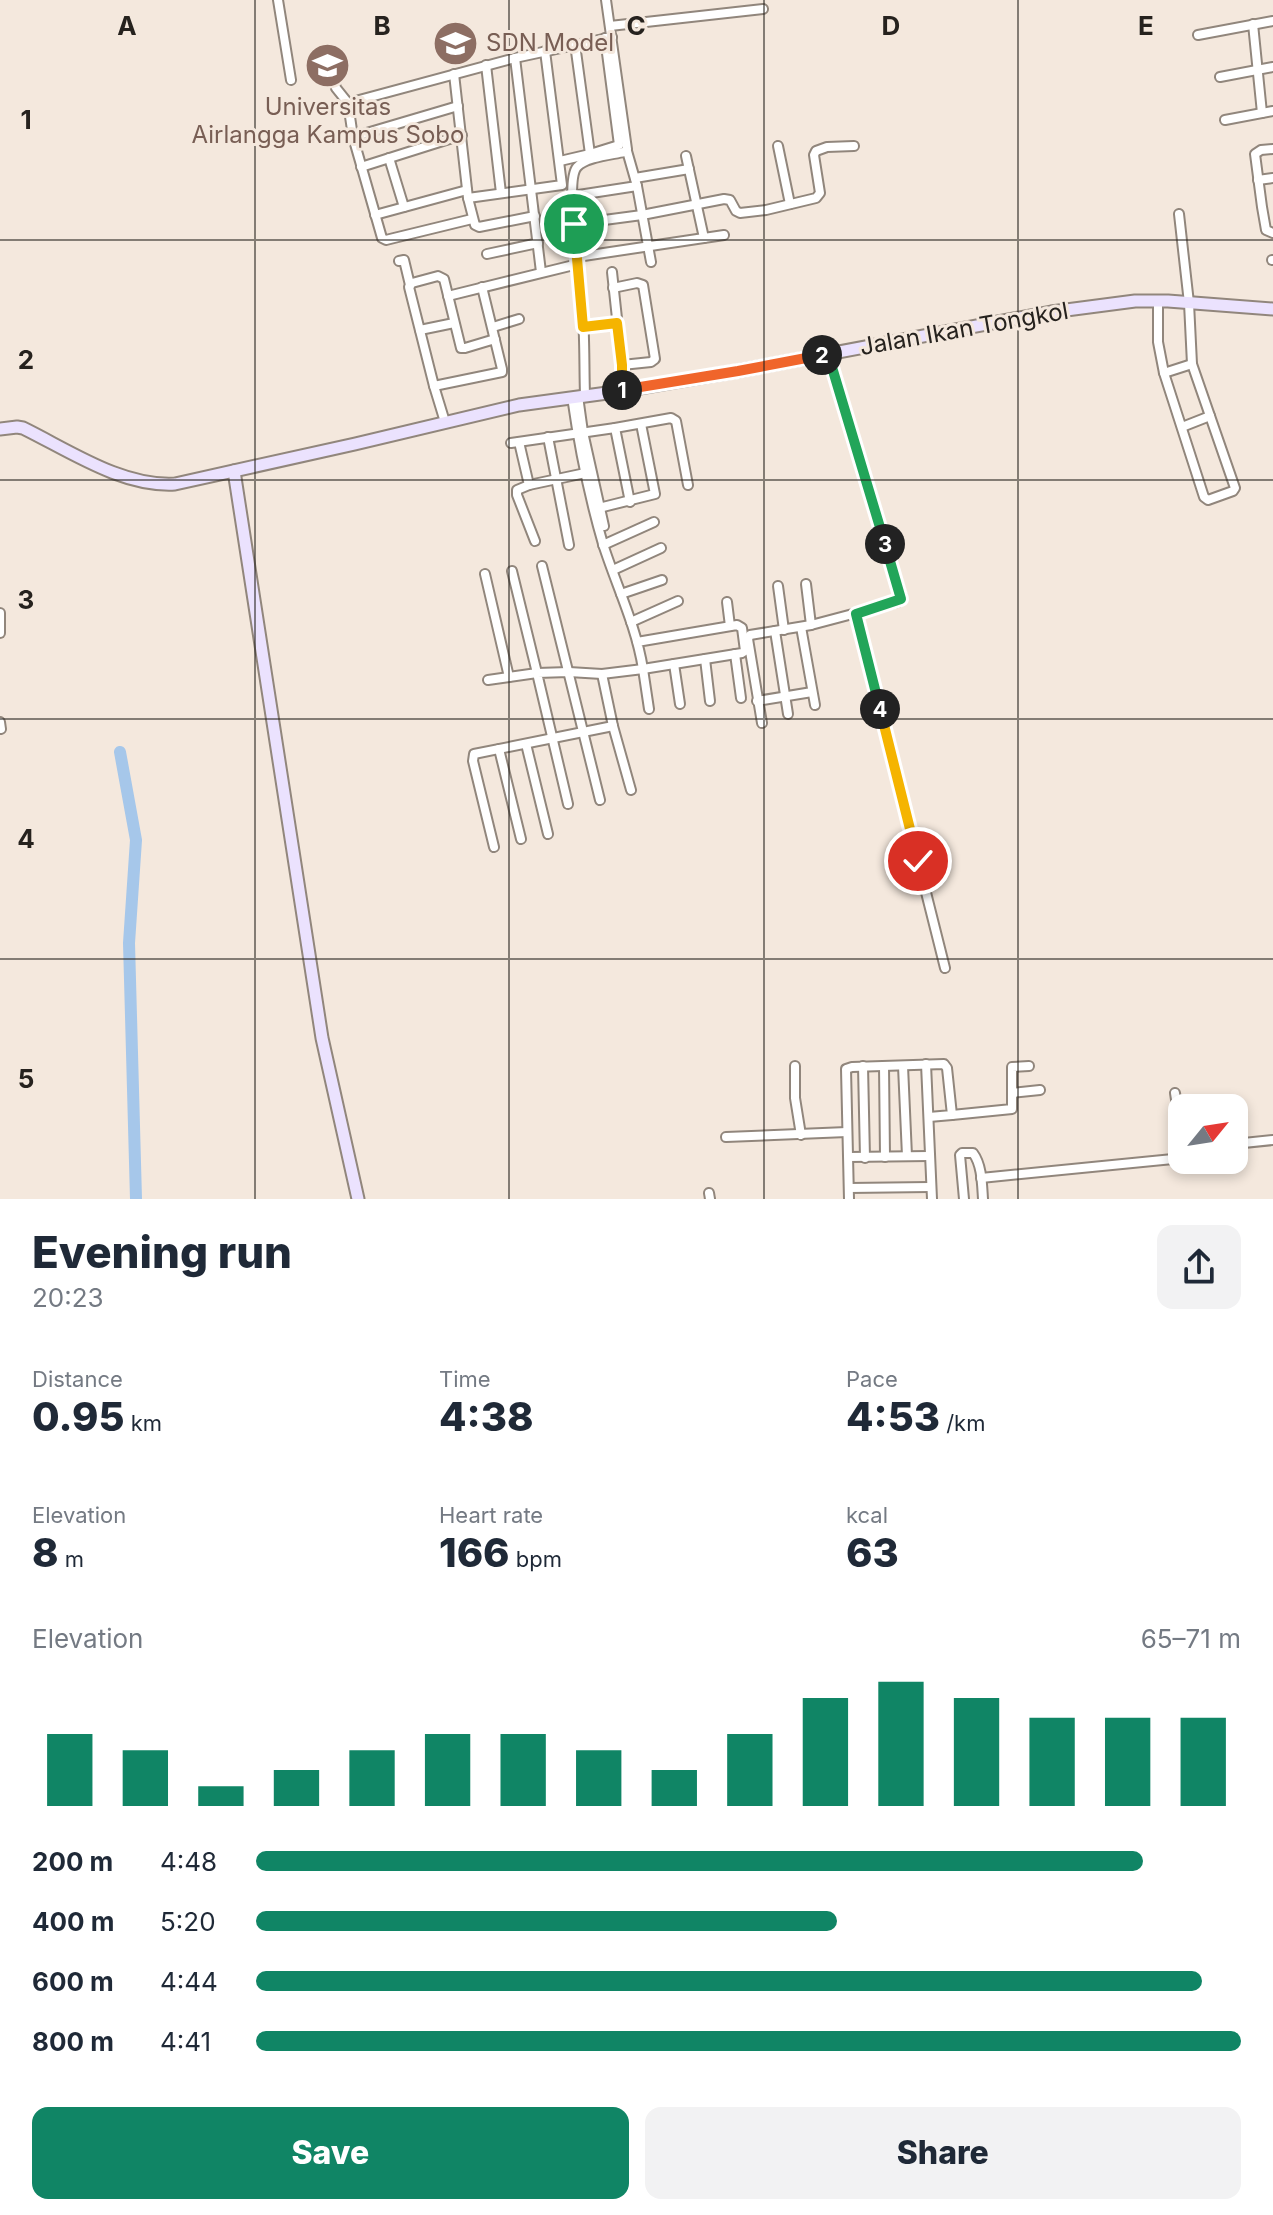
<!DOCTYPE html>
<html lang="en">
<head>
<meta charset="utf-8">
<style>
	:root { --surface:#fff; --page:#f2f2f3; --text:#1f2937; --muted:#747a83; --accent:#108565 }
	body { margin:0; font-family:Inter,sans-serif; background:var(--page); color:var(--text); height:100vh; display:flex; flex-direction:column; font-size:30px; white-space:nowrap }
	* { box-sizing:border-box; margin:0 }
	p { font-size:26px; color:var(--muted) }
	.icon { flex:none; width:44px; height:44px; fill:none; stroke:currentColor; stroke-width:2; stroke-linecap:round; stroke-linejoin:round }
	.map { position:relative; height:1199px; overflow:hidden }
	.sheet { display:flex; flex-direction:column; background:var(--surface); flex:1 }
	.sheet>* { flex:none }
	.needle { width:52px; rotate:60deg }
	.tools { position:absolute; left:1168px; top:1094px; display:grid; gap:16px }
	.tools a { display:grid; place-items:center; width:80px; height:80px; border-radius:16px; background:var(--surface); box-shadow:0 4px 12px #0003; font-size:40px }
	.pin { position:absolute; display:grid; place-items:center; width:68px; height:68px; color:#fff; margin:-34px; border:4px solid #fff; border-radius:50%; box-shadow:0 2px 8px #0007 }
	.km { position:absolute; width:40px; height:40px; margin:-20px; border-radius:50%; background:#222; color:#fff; font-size:22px; line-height:40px; text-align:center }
	.round { display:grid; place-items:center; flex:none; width:84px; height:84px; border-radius:16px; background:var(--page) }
	.headline { display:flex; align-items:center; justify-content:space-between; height:136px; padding:0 32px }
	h1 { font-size:44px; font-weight:800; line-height:60px }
	.stats { display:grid; grid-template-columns:repeat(3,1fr); gap:12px; height:136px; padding:8px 32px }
	.stats div { display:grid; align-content:center }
	.stats b { font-size:40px; font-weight:800 }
	.stats small { font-size:22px; font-weight:400 }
	.stats p { font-size:22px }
	.chart { height:224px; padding:16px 32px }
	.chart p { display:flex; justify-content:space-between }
	.chart svg { width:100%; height:144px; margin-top:8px; stroke:var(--accent); stroke-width:6 }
	.button { display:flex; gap:16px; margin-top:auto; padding:16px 32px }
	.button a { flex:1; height:92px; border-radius:16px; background:var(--accent); color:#fff; font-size:32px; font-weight:800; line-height:92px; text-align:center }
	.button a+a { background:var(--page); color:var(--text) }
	ul { padding:0 32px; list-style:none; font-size:26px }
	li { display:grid; grid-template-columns:128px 96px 1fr; align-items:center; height:60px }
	li i { height:20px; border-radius:10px; background:var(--accent) }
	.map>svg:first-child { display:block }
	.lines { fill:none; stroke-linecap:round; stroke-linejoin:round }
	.river { stroke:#a6c7ea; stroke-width:12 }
	.street-casing { stroke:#91867c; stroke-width:12 }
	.secondary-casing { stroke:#91867c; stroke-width:15 }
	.street { stroke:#fff; stroke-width:8 }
	.secondary { stroke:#ebe2fe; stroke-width:11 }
	.split-1-casing { stroke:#fff; stroke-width:16 }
	.split-2-casing { stroke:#fff; stroke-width:16 }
	.split-3-casing { stroke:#fff; stroke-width:16 }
	.split-4-casing { stroke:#fff; stroke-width:16 }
	.split-5-casing { stroke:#fff; stroke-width:16 }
	.split-1 { stroke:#f5b400; stroke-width:10 }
	.split-2 { stroke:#f0652b; stroke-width:10 }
	.split-3 { stroke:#22a559; stroke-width:10 }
	.split-4 { stroke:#22a559; stroke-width:10 }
	.split-5 { stroke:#f5b400; stroke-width:10 }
	.grid { fill:none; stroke:#26221e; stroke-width:2; stroke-opacity:0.55 }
	.labels { text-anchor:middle; stroke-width:6; stroke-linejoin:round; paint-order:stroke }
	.education-label { font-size:24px; fill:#785e54; stroke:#f4e8dd; text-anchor:start }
	.street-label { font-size:24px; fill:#26221e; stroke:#f4e8dd }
	.grid-label { font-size:26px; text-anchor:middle; font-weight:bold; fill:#26221e; stroke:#f4e8dd; stroke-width:6; stroke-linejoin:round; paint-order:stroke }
</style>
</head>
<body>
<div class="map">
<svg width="1273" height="1199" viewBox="0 0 1273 1199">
	<rect width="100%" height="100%" fill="#f4e8dd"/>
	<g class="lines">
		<polyline class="river" points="120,752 136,840 129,943 136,1199"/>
		<defs>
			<g id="street">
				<polyline points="278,0 291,80"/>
				<polyline points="1253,24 1262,113"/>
				<polyline points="610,26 763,9"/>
				<polyline points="1198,35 1273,21"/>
				<polyline points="575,44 590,154"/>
				<polyline points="327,53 336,88 348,103 353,137 382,238 386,240 394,238 472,219"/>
				<polyline points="515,58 541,272"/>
				<polyline points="486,65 501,193"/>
				<polyline points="454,74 468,198 475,225 479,227 535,216"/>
				<polyline points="1220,77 1273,67"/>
				<polyline points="348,103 515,58 612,37"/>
				<polyline points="1225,120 1273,111"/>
				<polyline points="353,137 458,106"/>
				<polyline points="778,146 790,204"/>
				<polyline points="1273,149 1261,150 1255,154 1262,207 1266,230 1273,233"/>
				<polyline points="627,151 637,186 651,262"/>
				<polyline points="686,156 704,238"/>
				<polyline points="389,158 404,207"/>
				<polyline points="560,161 590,154 619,145 605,38"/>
				<polyline points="361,167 462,135"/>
				<polyline points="635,178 689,169"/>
				<polyline points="1258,180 1273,178"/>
				<polyline points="572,196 637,186"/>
				<polyline points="468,198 562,185 545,51"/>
				<polyline points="375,215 467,190"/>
				<polyline points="574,224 642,215 724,199 730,200 736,211 740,213 766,210 816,198 820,193 814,155 816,151 827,147 854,146"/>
				<polyline points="487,254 538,243"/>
				<polyline points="577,257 724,235"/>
				<polyline points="1272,260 1273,260"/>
				<polyline points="399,261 404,260 410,285"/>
				<polyline points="612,272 622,365 622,391"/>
				<polyline points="482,287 502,369 502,372 434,386 409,287 412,283 438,276 444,279 461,348 465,348 495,339"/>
				<polyline points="613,288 637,283 643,285 655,359 651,362 622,365"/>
				<polyline points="448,296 578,264"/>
				<polyline points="1158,301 1158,342 1164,373 1204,497 1208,500 1233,491 1235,488 1192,364 1189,303 1179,214"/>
				<polyline points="493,327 519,319"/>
				<polyline points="583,327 617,323"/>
				<polyline points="420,330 454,323"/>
				<polyline points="1164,373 1192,364"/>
				<polyline points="434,386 445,422"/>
				<path d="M585,395C584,364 585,333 582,302C581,279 564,182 577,167C586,157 611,155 624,152L627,149L606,0"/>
				<polyline points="578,396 583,432 604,526"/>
				<path d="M572,397C579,446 589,496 603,544C616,585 636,625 643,669L742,653L745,651L742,628L737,625L637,642"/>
				<polyline points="1182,427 1210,416"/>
				<polyline points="615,428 630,502"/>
				<polyline points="548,437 569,545"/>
				<polyline points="519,442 529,485"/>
				<polyline points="511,443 615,428 671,418 676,421 688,485"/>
				<polyline points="595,509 655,494 641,424"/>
				<polyline points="535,541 517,495 517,490 529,485 590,472"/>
				<polyline points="603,545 654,522"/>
				<polyline points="542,566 600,800"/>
				<polyline points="613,570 661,548"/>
				<polyline points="485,574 509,677"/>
				<polyline points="806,584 811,625"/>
				<polyline points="778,586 784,630"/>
				<polyline points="621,594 662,580"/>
				<polyline points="727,602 730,626"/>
				<polyline points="0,613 0,633"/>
				<polyline points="856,614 945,968"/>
				<polyline points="631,622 678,601"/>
				<polyline points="801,627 815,705"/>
				<polyline points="775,631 788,714"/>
				<polyline points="735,654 741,698"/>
				<polyline points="705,659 710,701"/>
				<polyline points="674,664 680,704"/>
				<polyline points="488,680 537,673 512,571"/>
				<polyline points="757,701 812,692"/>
				<polyline points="0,722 1,729"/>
				<polyline points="762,723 748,639 750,635 811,625 898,602 902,597 828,354"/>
				<polyline points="526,744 548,834"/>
				<polyline points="499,749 521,839"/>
				<polyline points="631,790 613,726 602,674 643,669 649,709"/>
				<polyline points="568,804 537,673 569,672 602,674"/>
				<polyline points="494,847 473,761 474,754 613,726"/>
				<polyline points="926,1064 932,1199"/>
				<polyline points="795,1066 795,1098 801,1135"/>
				<polyline points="863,1066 865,1158"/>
				<polyline points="884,1066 885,1157"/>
				<polyline points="903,1066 907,1156"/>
				<polyline points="1012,1093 1040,1090"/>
				<polyline points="1175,1093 1182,1139"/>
				<polyline points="952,1115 1012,1109 1012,1067 1029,1066"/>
				<polyline points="726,1137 847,1132"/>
				<polyline points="1234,1144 1273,1140"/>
				<polyline points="849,1157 929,1156"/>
				<polyline points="981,1178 1173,1159 1180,1156 1182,1152"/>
				<polyline points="849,1188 930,1187"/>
				<polyline points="709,1193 710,1199"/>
				<polyline points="849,1199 846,1069 852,1067 944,1064 947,1068 952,1115 929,1117"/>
				<path d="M964,1199L960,1155L962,1153H973C982,1165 982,1184 983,1199"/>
			</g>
			<g id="secondary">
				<path d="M0,429L17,427L23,428C70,451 122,487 175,484L355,444L519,405L622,391L738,371L1051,312L1135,301H1168L1273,309"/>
				<polyline points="234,471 322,1038 358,1199"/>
			</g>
		</defs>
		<use href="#street" class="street-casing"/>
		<use href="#secondary" class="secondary-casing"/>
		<use href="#street" class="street"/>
		<use href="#secondary" class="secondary"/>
	</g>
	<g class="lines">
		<defs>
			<polyline id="split-1" points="574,224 583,327 617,323 622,365 622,390"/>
			<polyline id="split-2" points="622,390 738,371 822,355"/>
			<polyline id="split-3" points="822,355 828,354 885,544"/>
			<polyline id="split-4" points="880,709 856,614 901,599 885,544"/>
			<polyline id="split-5" points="880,709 918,861"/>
		</defs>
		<use href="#split-1" class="split-1-casing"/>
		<use href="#split-2" class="split-2-casing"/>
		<use href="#split-3" class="split-3-casing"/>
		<use href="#split-4" class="split-4-casing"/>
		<use href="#split-5" class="split-5-casing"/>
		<use href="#split-1" class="split-1"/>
		<use href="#split-2" class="split-2"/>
		<use href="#split-3" class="split-3"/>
		<use href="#split-4" class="split-4"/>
		<use href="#split-5" class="split-5"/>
	</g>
	<path class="grid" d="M255,0V1199M509,0V1199M764,0V1199M1018,0V1199M0,240H1273M0,480H1273M0,719H1273M0,959H1273"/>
	<defs>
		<symbol id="school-disc" viewBox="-11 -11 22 22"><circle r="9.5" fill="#8d6e63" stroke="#f4e8dd"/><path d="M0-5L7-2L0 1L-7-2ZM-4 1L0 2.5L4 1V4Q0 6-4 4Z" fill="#fff"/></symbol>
		<symbol id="university-disc" viewBox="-11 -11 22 22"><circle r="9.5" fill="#8d6e63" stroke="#f4e8dd"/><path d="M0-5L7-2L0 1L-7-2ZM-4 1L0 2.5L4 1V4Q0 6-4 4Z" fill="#fff"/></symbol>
	</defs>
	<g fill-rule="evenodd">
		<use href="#school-disc" x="430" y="18" width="51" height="51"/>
		<use href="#university-disc" x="302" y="40" width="51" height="51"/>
	</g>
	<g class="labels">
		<g class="education-label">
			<text x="486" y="51">SDN Model</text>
			<text x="328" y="115" text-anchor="middle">Universitas<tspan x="328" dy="28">Airlangga Kampus Sobo</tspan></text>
		</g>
		<g class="street-label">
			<text transform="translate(964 329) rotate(-10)" y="8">Jalan Ikan Tongkol</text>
		</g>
	</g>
	<g class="grid-label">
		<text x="127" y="35">A</text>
		<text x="382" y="35">B</text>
		<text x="636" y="35">C</text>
		<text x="891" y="35">D</text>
		<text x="1146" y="35">E</text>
		<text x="26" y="129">1</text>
		<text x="26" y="369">2</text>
		<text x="26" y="609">3</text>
		<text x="26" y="848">4</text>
		<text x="26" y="1088">5</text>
	</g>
</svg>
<div class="tools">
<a><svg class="needle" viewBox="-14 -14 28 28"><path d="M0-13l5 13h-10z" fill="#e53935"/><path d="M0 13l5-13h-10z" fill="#747a83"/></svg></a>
</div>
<div class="pin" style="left:574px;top:224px;background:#1e9e55"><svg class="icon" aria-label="arrive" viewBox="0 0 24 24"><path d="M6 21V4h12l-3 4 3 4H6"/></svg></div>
<div class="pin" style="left:918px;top:861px;background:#d93025"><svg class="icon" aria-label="check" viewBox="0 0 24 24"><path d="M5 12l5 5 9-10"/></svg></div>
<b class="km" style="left:622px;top:390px">1</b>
<b class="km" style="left:822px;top:355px">2</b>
<b class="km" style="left:885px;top:544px">3</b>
<b class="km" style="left:880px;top:709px">4</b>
</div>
<section class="sheet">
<div class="headline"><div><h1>Evening run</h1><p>20:23</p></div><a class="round"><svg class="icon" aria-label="share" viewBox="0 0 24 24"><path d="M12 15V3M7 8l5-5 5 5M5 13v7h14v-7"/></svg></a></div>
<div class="stats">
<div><p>Distance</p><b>0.95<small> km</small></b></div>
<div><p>Time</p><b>4:38</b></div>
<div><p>Pace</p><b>4:53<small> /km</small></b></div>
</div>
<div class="stats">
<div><p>Elevation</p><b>8<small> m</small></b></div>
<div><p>Heart rate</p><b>166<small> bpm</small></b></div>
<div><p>kcal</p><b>63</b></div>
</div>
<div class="chart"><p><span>Elevation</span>65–71 m</p>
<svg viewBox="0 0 160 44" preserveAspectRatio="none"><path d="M5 44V22M15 44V27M25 44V38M35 44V33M45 44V27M55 44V22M65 44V22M75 44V27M85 44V33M95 44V22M105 44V11M115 44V6M125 44V11M135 44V17M145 44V17M155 44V17"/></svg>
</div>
<ul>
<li><b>200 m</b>4:48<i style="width:90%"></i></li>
<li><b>400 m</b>5:20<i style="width:59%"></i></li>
<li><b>600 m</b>4:44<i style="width:96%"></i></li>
<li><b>800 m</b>4:41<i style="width:100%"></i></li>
</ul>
<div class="button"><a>Save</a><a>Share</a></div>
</section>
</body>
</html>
